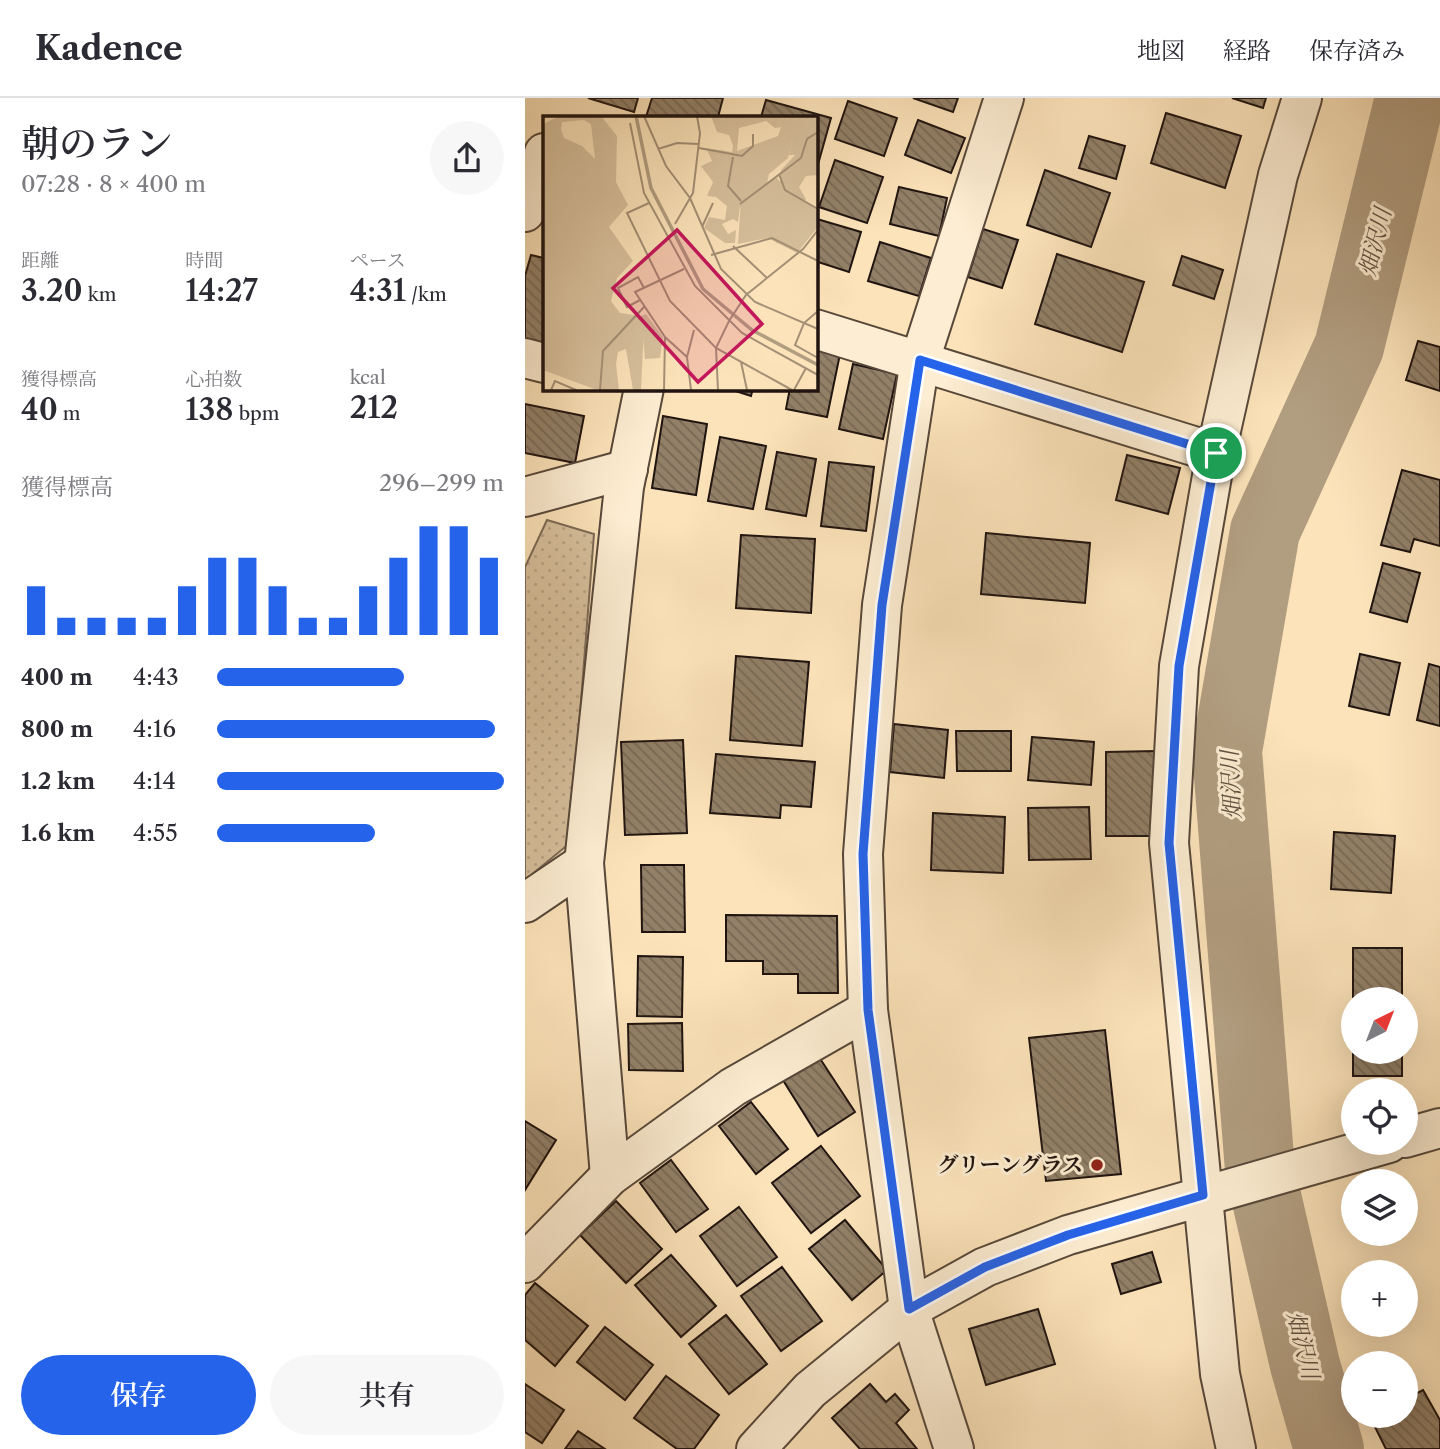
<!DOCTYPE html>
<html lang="ja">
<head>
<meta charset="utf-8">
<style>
	:root { --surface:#fff; --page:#f7f7f7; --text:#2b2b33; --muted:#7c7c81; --line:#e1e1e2; --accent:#2563eb }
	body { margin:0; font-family:"Libre Caslon Text","Noto Serif JP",serif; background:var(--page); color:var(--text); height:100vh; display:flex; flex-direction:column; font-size:26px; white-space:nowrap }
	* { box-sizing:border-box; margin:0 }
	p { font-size:23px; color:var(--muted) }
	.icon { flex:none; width:38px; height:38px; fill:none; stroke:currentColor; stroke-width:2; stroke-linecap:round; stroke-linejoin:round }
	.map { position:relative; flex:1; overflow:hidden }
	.details { display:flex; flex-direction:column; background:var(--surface); width:525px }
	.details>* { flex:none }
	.needle { width:46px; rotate:42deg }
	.buttons { position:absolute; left:816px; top:889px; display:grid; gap:14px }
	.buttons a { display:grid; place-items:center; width:77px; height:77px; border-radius:50%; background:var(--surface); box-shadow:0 7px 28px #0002; font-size:35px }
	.pin { position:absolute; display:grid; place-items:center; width:60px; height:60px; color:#fff; margin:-30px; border:4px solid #fff; border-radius:50%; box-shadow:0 2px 7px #0007 }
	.round { display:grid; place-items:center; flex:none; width:74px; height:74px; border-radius:37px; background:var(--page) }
	.head { display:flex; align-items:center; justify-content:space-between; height:119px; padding:0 21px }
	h1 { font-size:38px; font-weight:600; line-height:52px }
	.stats { display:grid; grid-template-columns:repeat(3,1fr); gap:10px; height:119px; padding:7px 21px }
	.stats div { display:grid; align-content:center }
	.stats b { font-size:30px; font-weight:600 }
	.stats small { font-size:19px; font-weight:400 }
	.stats p { font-size:19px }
	.chart { height:196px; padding:14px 21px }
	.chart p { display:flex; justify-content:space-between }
	.chart svg { width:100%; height:126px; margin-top:7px; stroke:var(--accent); stroke-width:6 }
	.primary-button { display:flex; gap:14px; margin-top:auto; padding:14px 21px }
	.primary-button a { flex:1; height:80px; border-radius:42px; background:var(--accent); color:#fff; font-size:28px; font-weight:600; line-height:80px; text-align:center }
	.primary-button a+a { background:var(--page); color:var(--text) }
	ul { padding:0 21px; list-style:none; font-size:23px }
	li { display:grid; grid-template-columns:112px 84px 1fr; align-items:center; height:52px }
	li i { height:18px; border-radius:9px; background:var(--accent) }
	header { display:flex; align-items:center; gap:42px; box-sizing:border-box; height:98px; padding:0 35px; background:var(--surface); border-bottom:2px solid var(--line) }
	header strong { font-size:33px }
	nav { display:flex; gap:38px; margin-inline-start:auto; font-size:24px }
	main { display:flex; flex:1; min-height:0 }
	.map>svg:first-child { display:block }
	.park { fill:url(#park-dots); stroke:#7c6a56; stroke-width:2 }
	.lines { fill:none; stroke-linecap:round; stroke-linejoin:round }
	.river { stroke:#b19d80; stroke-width:70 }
	.building { fill:url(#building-back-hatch); stroke:#201410; stroke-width:2 }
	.minor-casing { stroke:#57483a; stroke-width:42 }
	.minor { stroke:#fdedd2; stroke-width:38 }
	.route-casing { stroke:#fff; stroke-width:14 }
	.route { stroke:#2563eb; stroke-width:9 }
	.poi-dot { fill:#8f2418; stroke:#fdedd2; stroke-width:2.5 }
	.labels { text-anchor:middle; stroke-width:6; stroke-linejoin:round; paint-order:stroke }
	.poi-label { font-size:21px; font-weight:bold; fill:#201410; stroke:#fdedd2; text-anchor:end }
	.water-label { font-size:23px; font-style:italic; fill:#615242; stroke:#fdedd2 }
	.inset-river { fill:none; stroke:#b19d80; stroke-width:3.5 }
	.inset-road { fill:none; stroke:#a49076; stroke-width:2 }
	.view { fill:#c2185b; fill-opacity:0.15; stroke:#c2185b; stroke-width:3.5 }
	.inset-edge { fill:none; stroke:#201410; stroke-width:3.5 }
</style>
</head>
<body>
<header>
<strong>Kadence</strong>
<nav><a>地図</a><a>経路</a><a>保存済み</a></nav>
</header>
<main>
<section class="details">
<div class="head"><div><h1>朝のラン</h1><p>07:28 · 8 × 400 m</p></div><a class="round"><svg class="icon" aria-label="share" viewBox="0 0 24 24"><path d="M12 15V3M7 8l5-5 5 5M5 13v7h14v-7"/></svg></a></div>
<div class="stats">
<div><p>距離</p><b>3.20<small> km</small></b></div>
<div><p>時間</p><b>14:27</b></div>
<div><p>ペース</p><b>4:31<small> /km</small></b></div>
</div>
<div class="stats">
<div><p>獲得標高</p><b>40<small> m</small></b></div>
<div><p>心拍数</p><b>138<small> bpm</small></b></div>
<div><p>kcal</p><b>212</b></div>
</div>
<div class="chart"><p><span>獲得標高</span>296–299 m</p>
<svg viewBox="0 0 160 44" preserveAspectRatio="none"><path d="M5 44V27M15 44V38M25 44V38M35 44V38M45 44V38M55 44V27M65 44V17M75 44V17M85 44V27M95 44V38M105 44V38M115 44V27M125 44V17M135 44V6M145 44V6M155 44V17"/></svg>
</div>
<ul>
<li><b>400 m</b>4:43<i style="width:65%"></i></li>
<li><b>800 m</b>4:16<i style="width:97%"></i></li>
<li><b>1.2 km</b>4:14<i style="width:100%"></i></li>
<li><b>1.6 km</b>4:55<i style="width:55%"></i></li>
</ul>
<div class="primary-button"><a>保存</a><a>共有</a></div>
</section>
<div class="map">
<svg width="915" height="1351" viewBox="0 0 915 1351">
	<defs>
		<pattern id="park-dots" width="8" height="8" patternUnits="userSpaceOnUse" patternTransform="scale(1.75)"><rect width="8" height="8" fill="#d7c09d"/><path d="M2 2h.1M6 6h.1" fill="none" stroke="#b8a486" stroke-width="1.8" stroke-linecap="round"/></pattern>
		<pattern id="building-back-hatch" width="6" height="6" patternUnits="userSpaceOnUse" patternTransform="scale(1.75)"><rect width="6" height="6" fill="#928068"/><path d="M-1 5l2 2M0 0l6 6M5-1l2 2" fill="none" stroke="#776854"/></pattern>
	</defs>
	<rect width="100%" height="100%" fill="#fce3ba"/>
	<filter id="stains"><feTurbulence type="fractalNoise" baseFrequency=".00286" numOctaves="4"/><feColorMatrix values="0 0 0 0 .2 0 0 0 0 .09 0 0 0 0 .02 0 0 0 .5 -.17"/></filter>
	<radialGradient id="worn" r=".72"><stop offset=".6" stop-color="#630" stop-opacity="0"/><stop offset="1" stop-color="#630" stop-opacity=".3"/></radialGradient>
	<polygon class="park" points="22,422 69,436 45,745 0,782 0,469"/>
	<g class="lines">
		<polyline class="river" points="804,1351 780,1267 735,1072 702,653 740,433 824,249 885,0"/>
	</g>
	<g class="building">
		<polygon points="63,0 113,0 109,14"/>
		<polygon points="127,0 198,0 193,19 121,19"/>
		<polygon points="388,0 433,0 428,14"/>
		<polygon points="707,0 741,0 738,10"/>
		<polygon points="241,2 306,20 292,70 290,19 236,19"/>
		<polygon points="323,3 372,20 359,58 310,41"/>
		<polygon points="641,15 716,38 700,90 626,65"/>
		<polygon points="393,22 440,40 426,75 380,57"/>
		<polygon points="564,38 600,48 591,81 554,70"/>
		<polygon points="310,62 358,79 342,125 294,109"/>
		<polygon points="520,72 585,95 566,149 502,127"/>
		<polygon points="374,89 422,100 414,138 365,126"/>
		<polygon points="292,121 336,134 324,174 290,163"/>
		<polygon points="458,131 493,142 477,190 443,179"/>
		<polygon points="355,144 406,160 394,198 343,183"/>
		<polygon points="532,156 619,184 597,254 510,226"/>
		<polygon points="6,157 19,160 19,245 0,240 0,178"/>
		<polygon points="657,158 698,172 689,201 648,187"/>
		<polygon points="893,243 915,249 915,293 881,282"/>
		<polygon points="290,251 315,256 302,319 261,311 265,290 290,290"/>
		<polygon points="328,266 372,276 358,341 314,331"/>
		<polygon points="201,290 228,290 226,298"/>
		<polygon points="0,306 59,318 50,365 0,355"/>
		<polygon points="138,318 182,326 171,397 127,390"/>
		<polygon points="195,339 241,348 228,411 183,403"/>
		<polygon points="252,354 291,361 281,418 241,411"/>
		<polygon points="602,357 655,370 643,416 591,402"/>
		<polygon points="304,364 349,369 341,433 296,428"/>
		<polygon points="877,372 915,382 915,448 889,441 885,454 856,447"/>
		<polygon points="461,435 565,445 560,505 456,496"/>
		<polygon points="216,437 290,441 286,515 211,510"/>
		<polygon points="858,465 895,475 882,524 845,514"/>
		<polygon points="835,556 875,565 864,617 824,608"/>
		<polygon points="211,558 284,564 277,648 205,642"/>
		<polygon points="904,566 915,569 915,628 892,622"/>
		<polygon points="369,626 423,632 419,680 365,674"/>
		<polygon points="431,633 486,633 486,673 432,673"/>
		<polygon points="507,639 569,644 566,687 503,682"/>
		<polygon points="158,642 162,735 100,737 96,644"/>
		<polygon points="631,653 632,738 581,738 581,654"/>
		<polygon points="191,656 290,664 286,709 256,707 255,720 185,715"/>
		<polygon points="564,709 566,761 504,762 503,710"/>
		<polygon points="408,715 480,719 478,775 406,772"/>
		<polygon points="809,734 870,738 866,795 806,791"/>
		<polygon points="116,767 159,767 160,834 117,834"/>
		<polygon points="201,817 312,818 313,895 273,895 273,876 238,876 238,863 201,863"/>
		<rect x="828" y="850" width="49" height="51"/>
		<polygon points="113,858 158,859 157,919 112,918"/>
		<polygon points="157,925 158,973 104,972 103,926"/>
		<polygon points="580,932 596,1076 521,1083 504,940"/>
		<rect x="828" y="954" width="49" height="24"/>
		<polygon points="292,956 330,1014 293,1038 256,979"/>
		<polygon points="226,1004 263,1051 231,1076 194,1028"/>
		<polygon points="0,1023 31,1042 0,1092"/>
		<polygon points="296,1048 335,1098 286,1135 247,1085"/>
		<polygon points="146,1062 183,1111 151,1134 115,1085"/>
		<polygon points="91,1103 137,1151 101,1185 55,1137"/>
		<polygon points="214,1109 252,1159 212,1188 175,1138"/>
		<polygon points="320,1122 362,1172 327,1202 284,1151"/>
		<polygon points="627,1154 636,1184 596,1196 587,1166"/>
		<polygon points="146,1157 191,1208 156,1239 110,1187"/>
		<polygon points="257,1169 297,1223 256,1253 216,1198"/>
		<polygon points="10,1185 63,1228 30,1268 0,1242 0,1197"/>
		<polygon points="513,1211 530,1266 461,1287 444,1231"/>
		<polygon points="201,1217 242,1266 204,1296 164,1246"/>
		<polygon points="80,1229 128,1267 100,1302 52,1264"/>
		<polygon points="141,1278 194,1317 169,1351 152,1351 109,1320"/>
		<polygon points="0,1286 39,1312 17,1345 0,1334"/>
		<polygon points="345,1286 361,1304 370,1296 384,1312 371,1325 392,1351 335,1351 307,1320"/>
		<polygon points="898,1292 915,1322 915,1351 861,1351 845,1319 880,1318 880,1301"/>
		<polygon points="53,1333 80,1351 40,1351"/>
	</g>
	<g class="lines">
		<defs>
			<g id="minor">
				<polyline points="0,114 19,55"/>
				<polyline points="290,231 691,355"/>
				<polyline points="0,260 19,265"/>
				<polyline points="0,399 103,371"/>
				<polyline points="0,805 59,765"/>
				<polyline points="880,1040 915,1030"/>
				<polyline points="85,1078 59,765 99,389 119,290"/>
				<polyline points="0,1165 85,1078 208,989 343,912"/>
				<polyline points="231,1351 285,1292 384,1211 460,1169 543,1137 864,1045"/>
				<polyline points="429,1351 384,1211 343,912 338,756 357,507 395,262 479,0"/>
				<polyline points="711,1351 695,1276 644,745 654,568 691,355 753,77 777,0"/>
			</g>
		</defs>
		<use href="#minor" class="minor-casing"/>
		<use href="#minor" class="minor"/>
	</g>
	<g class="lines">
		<defs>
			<polygon id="route" points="395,262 691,355 654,568 644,745 678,1097 543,1137 460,1169 384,1211 343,912 338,756 357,507"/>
		</defs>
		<use href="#route" class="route-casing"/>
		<use href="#route" class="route"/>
	</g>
	<circle class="poi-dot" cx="572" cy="1067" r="7"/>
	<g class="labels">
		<g class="poi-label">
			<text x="558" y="1074">グリーングラス</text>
		</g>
		<g class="water-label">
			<text transform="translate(850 144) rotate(-76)" y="8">畑沢川</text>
			<text transform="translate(706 687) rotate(-93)" y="8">畑沢川</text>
			<text transform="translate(778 1247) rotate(76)" y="8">畑沢川</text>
		</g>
	</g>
	<g transform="translate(18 18)">
		<rect width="275" height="275" fill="#fce3ba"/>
		<path d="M16,0H58L74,20L73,66L85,89L66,111L90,145L74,162L68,185L77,197L97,200L101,210L98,274H90L83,233L75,236L73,248L76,274H54L0,254V8ZM41,4L48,8L52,43L39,30L21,22L18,14L19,6ZM168,0H255L245,42L226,58L224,67L234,62L237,66L238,54L275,15V59L263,60L256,71L263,83L235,128L200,101L197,90L195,106L190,103L179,108L185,118L193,114L192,127H182L161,112L166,101L182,104L184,90L173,81L164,80L170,66L158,50L169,45L163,32L189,36L190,30L186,19L174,16ZM223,5L232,12L238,11L235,20L194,35L196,12Z" fill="#d7c09d" fill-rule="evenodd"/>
		<path d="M268,0L275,3V15L259,39H246L254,1Z" fill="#d7c09d"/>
		<path d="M234,62L237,72L275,93V111L254,137L225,122L195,128L198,85ZM103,198L120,221L117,242L102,243L98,200Z" fill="#d7c09d"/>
		<path class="inset-river" d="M93,0L108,72L160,173L209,214L275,249"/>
		<path class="inset-road" d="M101,0L123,50L147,82L178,153L212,186L275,213M87,7L101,77L152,170L199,217L275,259M156,32L199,40L210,30V18M115,33L134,27L156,28M190,41L185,70L198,85M236,58L242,74L275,93M106,87L84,97L127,185L173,232L249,274M197,88L258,42L264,23L275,16M132,108L150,77L157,17L154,0M159,111L170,87M190,130L224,162M168,139L229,122L275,145M141,153L92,176L122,221L144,241M97,184L84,191L75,172L95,161L101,172M275,195L261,207L252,229L275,242M198,246L204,274M8,274L12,265L33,274M57,274L60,235L101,191M121,274L122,221M148,274L144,241L151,214M175,274L173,232L186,205L203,179L260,133L275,114M251,274L263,252"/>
		<path class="view" d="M134,114L219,208L155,266L70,172Z"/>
		<rect width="275" height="275" class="inset-edge"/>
	</g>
	<rect width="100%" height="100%" filter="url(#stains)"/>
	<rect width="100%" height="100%" fill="url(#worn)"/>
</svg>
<div class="buttons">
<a><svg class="needle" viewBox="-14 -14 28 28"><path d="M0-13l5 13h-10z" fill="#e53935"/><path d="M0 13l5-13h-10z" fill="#7c7c81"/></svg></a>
<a><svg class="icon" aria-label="locate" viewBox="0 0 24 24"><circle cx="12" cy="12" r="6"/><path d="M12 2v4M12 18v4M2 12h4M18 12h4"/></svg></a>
<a><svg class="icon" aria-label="layers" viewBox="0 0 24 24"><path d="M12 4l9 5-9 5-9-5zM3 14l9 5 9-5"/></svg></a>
<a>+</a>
<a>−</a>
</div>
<div class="pin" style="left:691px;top:355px;background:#1e9e55"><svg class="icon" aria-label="arrive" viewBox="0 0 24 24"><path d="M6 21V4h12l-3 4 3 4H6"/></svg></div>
</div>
</main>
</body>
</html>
